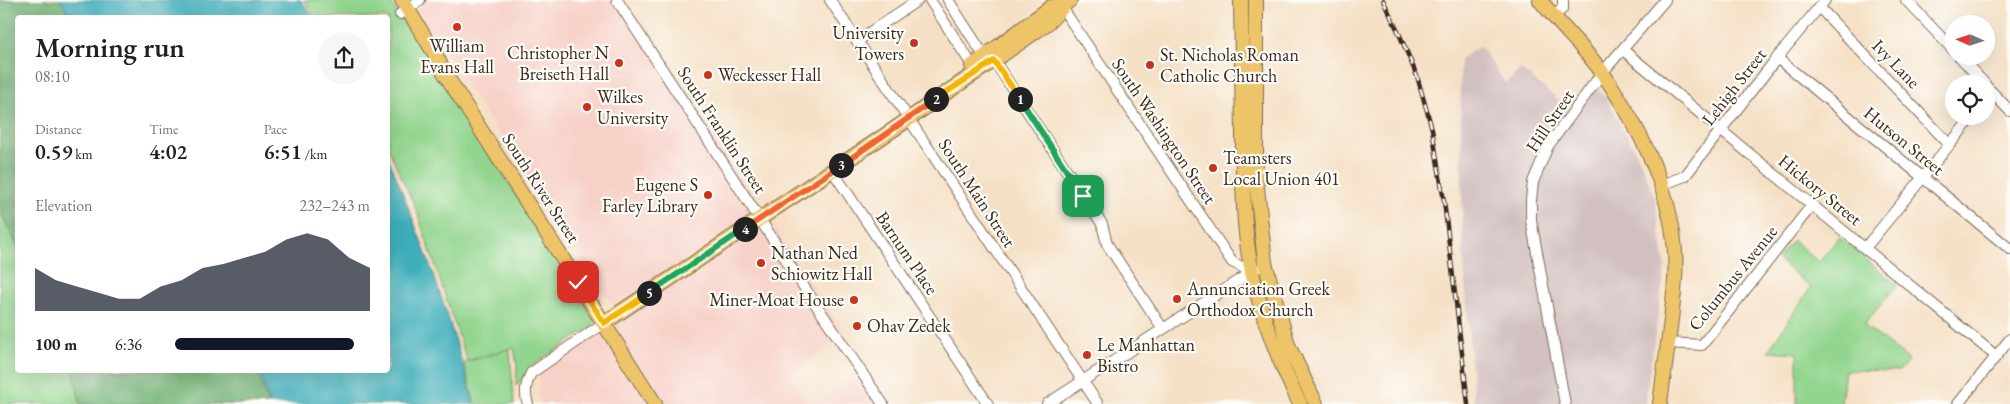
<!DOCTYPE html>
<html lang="en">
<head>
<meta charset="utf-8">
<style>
	:root { --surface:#fff; --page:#f6f6f6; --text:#202124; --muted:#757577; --accent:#111827 }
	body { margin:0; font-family:"EB Garamond",serif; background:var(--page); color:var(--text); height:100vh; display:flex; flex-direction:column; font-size:19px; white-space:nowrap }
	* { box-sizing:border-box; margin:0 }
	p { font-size:16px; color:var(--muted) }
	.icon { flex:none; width:28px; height:28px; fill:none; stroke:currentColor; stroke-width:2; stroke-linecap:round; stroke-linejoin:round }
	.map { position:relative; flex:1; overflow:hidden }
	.panel { position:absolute; left:15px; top:15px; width:375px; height:358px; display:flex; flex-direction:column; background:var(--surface); border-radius:5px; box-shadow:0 5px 20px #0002 }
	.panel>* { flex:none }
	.needle { width:32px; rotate:273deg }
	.tools { position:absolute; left:1945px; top:15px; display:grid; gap:10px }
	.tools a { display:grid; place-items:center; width:50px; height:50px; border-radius:50%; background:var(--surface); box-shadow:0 5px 20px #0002; font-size:25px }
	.pin { position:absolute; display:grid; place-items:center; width:42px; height:42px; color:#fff; margin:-21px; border-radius:10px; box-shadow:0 2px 8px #0006 }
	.km { position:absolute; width:25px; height:25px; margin:-12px; border-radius:50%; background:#222; color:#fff; font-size:14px; line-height:25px; text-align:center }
	.round { display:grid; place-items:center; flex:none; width:52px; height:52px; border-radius:26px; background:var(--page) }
	.overview { display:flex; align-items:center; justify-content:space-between; height:85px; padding:0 20px }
	h1 { font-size:28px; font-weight:600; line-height:38px }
	.metrics { display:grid; grid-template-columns:repeat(3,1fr); gap:8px; height:85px; padding:5px 20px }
	.metrics div { display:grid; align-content:center }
	.metrics b { font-size:21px; font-weight:600 }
	.metrics small { font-size:14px; font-weight:400 }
	.metrics p { font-size:14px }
	.chart { height:140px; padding:10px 20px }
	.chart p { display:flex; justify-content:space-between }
	.chart svg { width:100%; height:90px; margin-top:5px; fill:var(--accent); opacity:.7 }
	ul { padding:0 20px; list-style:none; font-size:16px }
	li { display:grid; grid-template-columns:80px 60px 1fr; align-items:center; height:38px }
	li i { height:12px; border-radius:6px; background:var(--accent) }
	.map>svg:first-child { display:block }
	.built { fill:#f7d1c7 }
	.industrial { fill:#d2bfc0 }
	.green { fill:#92d58e; stroke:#668056 }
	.forest { fill:#75b679; stroke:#58704c }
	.water { fill:#3eaeba; stroke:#3c6c6c }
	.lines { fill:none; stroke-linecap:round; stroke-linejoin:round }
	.minor-casing { stroke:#7c6a58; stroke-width:12 }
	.major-casing { stroke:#7c6a58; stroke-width:16 }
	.minor { stroke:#fff; stroke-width:10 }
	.major { stroke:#eec469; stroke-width:14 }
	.rail-casing { stroke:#3b2a1e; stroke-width:4.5 }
	.rail { stroke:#fdfcf7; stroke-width:2.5; stroke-dasharray:8; stroke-linecap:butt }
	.split-1-casing { stroke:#fff; stroke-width:10 }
	.split-2-casing { stroke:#fff; stroke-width:10 }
	.split-3-casing { stroke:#fff; stroke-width:10 }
	.split-4-casing { stroke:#fff; stroke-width:10 }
	.split-5-casing { stroke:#fff; stroke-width:10 }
	.split-6-casing { stroke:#fff; stroke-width:10 }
	.split-1 { stroke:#22a559; stroke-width:6 }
	.split-2 { stroke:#f5b400; stroke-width:6 }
	.split-3 { stroke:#f0652b; stroke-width:6 }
	.split-4 { stroke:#f0652b; stroke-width:6 }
	.split-5 { stroke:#22a559; stroke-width:6 }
	.split-6 { stroke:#f5b400; stroke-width:6 }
	.poi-dot { fill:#c8321e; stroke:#fdfcf7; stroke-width:2 }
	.labels { text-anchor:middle; stroke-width:4.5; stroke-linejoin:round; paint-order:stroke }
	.poi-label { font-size:18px; fill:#3b2a1e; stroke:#fdfcf7; text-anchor:start }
	.street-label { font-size:18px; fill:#3b2a1e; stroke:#fdfcf7 }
</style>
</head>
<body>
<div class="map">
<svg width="2010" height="404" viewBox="0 0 2010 404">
	<rect width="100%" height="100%" fill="#fdfcf7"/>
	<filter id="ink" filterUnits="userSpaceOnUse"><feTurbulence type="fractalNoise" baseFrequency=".02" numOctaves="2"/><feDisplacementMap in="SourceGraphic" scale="10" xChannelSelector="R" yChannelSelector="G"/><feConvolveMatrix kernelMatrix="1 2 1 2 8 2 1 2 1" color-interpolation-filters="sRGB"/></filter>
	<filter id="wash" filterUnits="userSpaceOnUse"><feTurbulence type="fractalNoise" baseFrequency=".0096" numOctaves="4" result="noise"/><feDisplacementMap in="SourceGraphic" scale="20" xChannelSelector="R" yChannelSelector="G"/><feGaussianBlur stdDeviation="1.12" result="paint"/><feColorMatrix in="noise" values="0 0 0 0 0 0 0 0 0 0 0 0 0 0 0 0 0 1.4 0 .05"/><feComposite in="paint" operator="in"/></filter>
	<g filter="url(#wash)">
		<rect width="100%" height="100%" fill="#f5e0c5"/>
		<g class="built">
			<polygon points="419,0 540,0 545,6 555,0 623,0 846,336 788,374 807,404 541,404 538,395 541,361 618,313 413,4"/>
			<polygon points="866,370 889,404 814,404"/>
		</g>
		<polygon class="industrial" points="1480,46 1505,83 1521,69 1568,108 1589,81 1606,97 1639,158 1655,198 1665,267 1645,404 1474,404 1463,253 1460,59"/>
		<g class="green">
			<polygon points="0,0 18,18 18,370 257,370 268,404 0,404"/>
			<polygon points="304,0 389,0 523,205 595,320 593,326 536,363 516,386 517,366 514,348 467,361 416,209 388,148 388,18 315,17"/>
			<polygon points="1839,237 1897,285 1864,325 1909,360 1899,371 1845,370 1841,404 1797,404 1797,353 1768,351 1811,287 1777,259 1793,240 1819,262"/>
			<polygon points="508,349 510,350 514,404 475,404 464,363"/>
		</g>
		<g class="forest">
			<polygon points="0,0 60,0 71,17 18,18 17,245 0,211"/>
			<polygon points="73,370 257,370 268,404 80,404"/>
		</g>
		<g class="water">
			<polygon points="60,0 301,0 313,17 71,17"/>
			<path d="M388,157C421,236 452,321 474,404H269L259,370H388Z"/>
		</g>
	</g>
	<g filter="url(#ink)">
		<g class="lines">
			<defs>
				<g id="minor">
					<polyline points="617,0 804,287 883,404"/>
					<polyline points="830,0 1098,404"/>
					<polyline points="930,0 972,65"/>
					<polyline points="948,0 988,62"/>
					<polyline points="1906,0 1954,51"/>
					<polyline points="1059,3 1232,262 1252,272"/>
					<polyline points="1819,7 1949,144"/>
					<polyline points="400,14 420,0"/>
					<polyline points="1553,17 1563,8 1563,0"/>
					<polyline points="857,41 918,0"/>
					<polyline points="1623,50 1996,356"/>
					<polyline points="991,56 1102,224 1107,244 1163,329"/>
					<polyline points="1959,56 1985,84"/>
					<polyline points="1777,58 2010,249"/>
					<polyline points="1986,86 2010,111"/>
					<polyline points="1986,101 1993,93"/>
					<polyline points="832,170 988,404"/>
					<polyline points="1661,185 1685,176 1777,58 1825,0"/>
					<polyline points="1865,248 1973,116"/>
					<polyline points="1668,343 1702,345 1812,205"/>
					<path d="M528,404C524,392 526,384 531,373L604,323"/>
					<polyline points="1047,404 1256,269"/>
					<polyline points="1565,404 1531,220 1531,200 1533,182 1548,146 1602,73 1665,0"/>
					<polyline points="1958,404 2010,339"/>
				</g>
				<g id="major">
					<polyline points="402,0 438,59 442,69 655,404"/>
					<path d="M1241,0C1242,44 1242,89 1243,133C1243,180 1242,226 1252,272C1262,319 1279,362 1300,404"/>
					<polyline points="1256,0 1256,178 1265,263 1288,345 1316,404"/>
					<path d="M1540,0C1560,26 1586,49 1604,75C1644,135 1680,205 1675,280C1672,321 1665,363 1660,404"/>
					<polyline points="972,66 1051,7 1061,6"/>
					<path d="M604,323L909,119C954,86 1001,57 1046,24C1056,17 1060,7 1070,0"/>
				</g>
			</defs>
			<use href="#minor" class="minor-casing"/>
			<use href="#major" class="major-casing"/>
			<use href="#minor" class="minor"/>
			<use href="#major" class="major"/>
			<defs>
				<polyline id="rail" points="1383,0 1398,31 1417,76 1432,129 1444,201 1468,404"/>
			</defs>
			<use href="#rail" class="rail-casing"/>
			<use href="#rail" class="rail"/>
		</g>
	</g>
	<g class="lines" filter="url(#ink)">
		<defs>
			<polyline id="split-1" points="1020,99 1083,196"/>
			<polyline id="split-2" points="936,99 994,61 1020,99"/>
			<polyline id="split-3" points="841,165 936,99"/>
			<polyline id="split-4" points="745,229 841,165"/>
			<polyline id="split-5" points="649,293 745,229"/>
			<polyline id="split-6" points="578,282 604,323 649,293"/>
		</defs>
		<use href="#split-1" class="split-1-casing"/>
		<use href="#split-2" class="split-2-casing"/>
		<use href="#split-3" class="split-3-casing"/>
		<use href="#split-4" class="split-4-casing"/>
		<use href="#split-5" class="split-5-casing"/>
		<use href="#split-6" class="split-6-casing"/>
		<use href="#split-1" class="split-1"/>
		<use href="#split-2" class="split-2"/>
		<use href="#split-3" class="split-3"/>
		<use href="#split-4" class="split-4"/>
		<use href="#split-5" class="split-5"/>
		<use href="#split-6" class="split-6"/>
	</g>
	<g class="poi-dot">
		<circle cx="457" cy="27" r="5"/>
		<circle cx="914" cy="43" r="5"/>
		<circle cx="619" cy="63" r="5"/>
		<circle cx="1150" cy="65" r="5"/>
		<circle cx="708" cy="75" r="5"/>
		<circle cx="587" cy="107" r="5"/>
		<circle cx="1213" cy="168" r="5"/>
		<circle cx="708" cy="195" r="5"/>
		<circle cx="761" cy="263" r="5"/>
		<circle cx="1177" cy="299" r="5"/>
		<circle cx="854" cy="300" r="5"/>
		<circle cx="857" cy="326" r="5"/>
		<circle cx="1087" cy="355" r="5"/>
	</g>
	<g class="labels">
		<g class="poi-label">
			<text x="904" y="39" text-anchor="end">University<tspan x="904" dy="21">Towers</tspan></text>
			<text x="457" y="52" text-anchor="middle">William<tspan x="457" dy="21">Evans Hall</tspan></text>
			<text x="609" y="59" text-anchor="end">Christopher N<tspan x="609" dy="21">Breiseth Hall</tspan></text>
			<text x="1160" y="61">St. Nicholas Roman<tspan x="1160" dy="21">Catholic Church</tspan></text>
			<text x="718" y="81">Weckesser Hall</text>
			<text x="597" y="103">Wilkes<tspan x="597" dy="21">University</tspan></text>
			<text x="1223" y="164">Teamsters<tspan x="1223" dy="21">Local Union 401</tspan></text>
			<text x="698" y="191" text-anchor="end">Eugene S<tspan x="698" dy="21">Farley Library</tspan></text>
			<text x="771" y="259">Nathan Ned<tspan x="771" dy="21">Schiowitz Hall</tspan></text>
			<text x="1187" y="295">Annunciation Greek<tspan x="1187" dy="21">Orthodox Church</tspan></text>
			<text x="844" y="306" text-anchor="end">Miner-Moat House</text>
			<text x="867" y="332">Ohav Zedek</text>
			<text x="1097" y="351">Le Manhattan<tspan x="1097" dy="21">Bistro</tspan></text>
		</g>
		<g class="street-label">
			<text transform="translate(1896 64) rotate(46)" y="6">Ivy Lane</text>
			<text transform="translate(1734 87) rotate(-52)" y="6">Lehigh Street</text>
			<text transform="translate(1550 121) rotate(-56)" y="6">Hill Street</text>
			<text transform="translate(722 130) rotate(57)" y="6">South Franklin Street</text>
			<text transform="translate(1164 131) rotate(56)" y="6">South Washington Street</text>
			<text transform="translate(1904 141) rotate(39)" y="6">Hutson Street</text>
			<text transform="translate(541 188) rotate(57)" y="6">South River Street</text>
			<text transform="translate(1820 190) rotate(39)" y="6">Hickory Street</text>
			<text transform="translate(977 193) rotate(57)" y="6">South Main Street</text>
			<text transform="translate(907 253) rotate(56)" y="6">Barnum Place</text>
			<text transform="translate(1733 278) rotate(-51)" y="6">Columbus Avenue</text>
		</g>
	</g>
</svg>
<div class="tools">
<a><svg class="needle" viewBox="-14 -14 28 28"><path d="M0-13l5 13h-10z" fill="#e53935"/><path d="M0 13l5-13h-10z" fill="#757577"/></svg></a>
<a><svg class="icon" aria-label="locate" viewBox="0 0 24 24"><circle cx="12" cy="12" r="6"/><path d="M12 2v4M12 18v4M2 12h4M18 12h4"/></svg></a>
</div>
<div class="pin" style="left:1083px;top:196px;background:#1e9e55"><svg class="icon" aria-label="arrive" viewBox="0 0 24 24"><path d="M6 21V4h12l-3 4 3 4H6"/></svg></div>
<div class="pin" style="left:578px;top:282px;background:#d93025"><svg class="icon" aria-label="check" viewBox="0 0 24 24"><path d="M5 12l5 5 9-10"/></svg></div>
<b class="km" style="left:1020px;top:99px">1</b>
<b class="km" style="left:936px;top:99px">2</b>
<b class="km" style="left:841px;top:165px">3</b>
<b class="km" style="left:745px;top:229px">4</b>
<b class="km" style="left:649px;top:293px">5</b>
<section class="panel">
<div class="overview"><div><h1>Morning run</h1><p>08:10</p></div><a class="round"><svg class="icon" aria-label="share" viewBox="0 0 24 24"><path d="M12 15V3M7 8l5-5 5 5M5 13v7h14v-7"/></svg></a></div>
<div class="metrics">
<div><p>Distance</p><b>0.59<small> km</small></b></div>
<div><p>Time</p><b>4:02</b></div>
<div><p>Pace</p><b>6:51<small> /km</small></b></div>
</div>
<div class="chart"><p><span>Elevation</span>232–243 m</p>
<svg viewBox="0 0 160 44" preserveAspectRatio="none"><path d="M0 44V23L10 29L20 32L30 35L40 38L50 38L60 32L70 29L80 23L90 21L100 18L110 15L120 9L130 6L140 9L150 18L160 23V44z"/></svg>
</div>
<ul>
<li><b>100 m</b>6:36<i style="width:92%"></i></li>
</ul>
</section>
</div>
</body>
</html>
